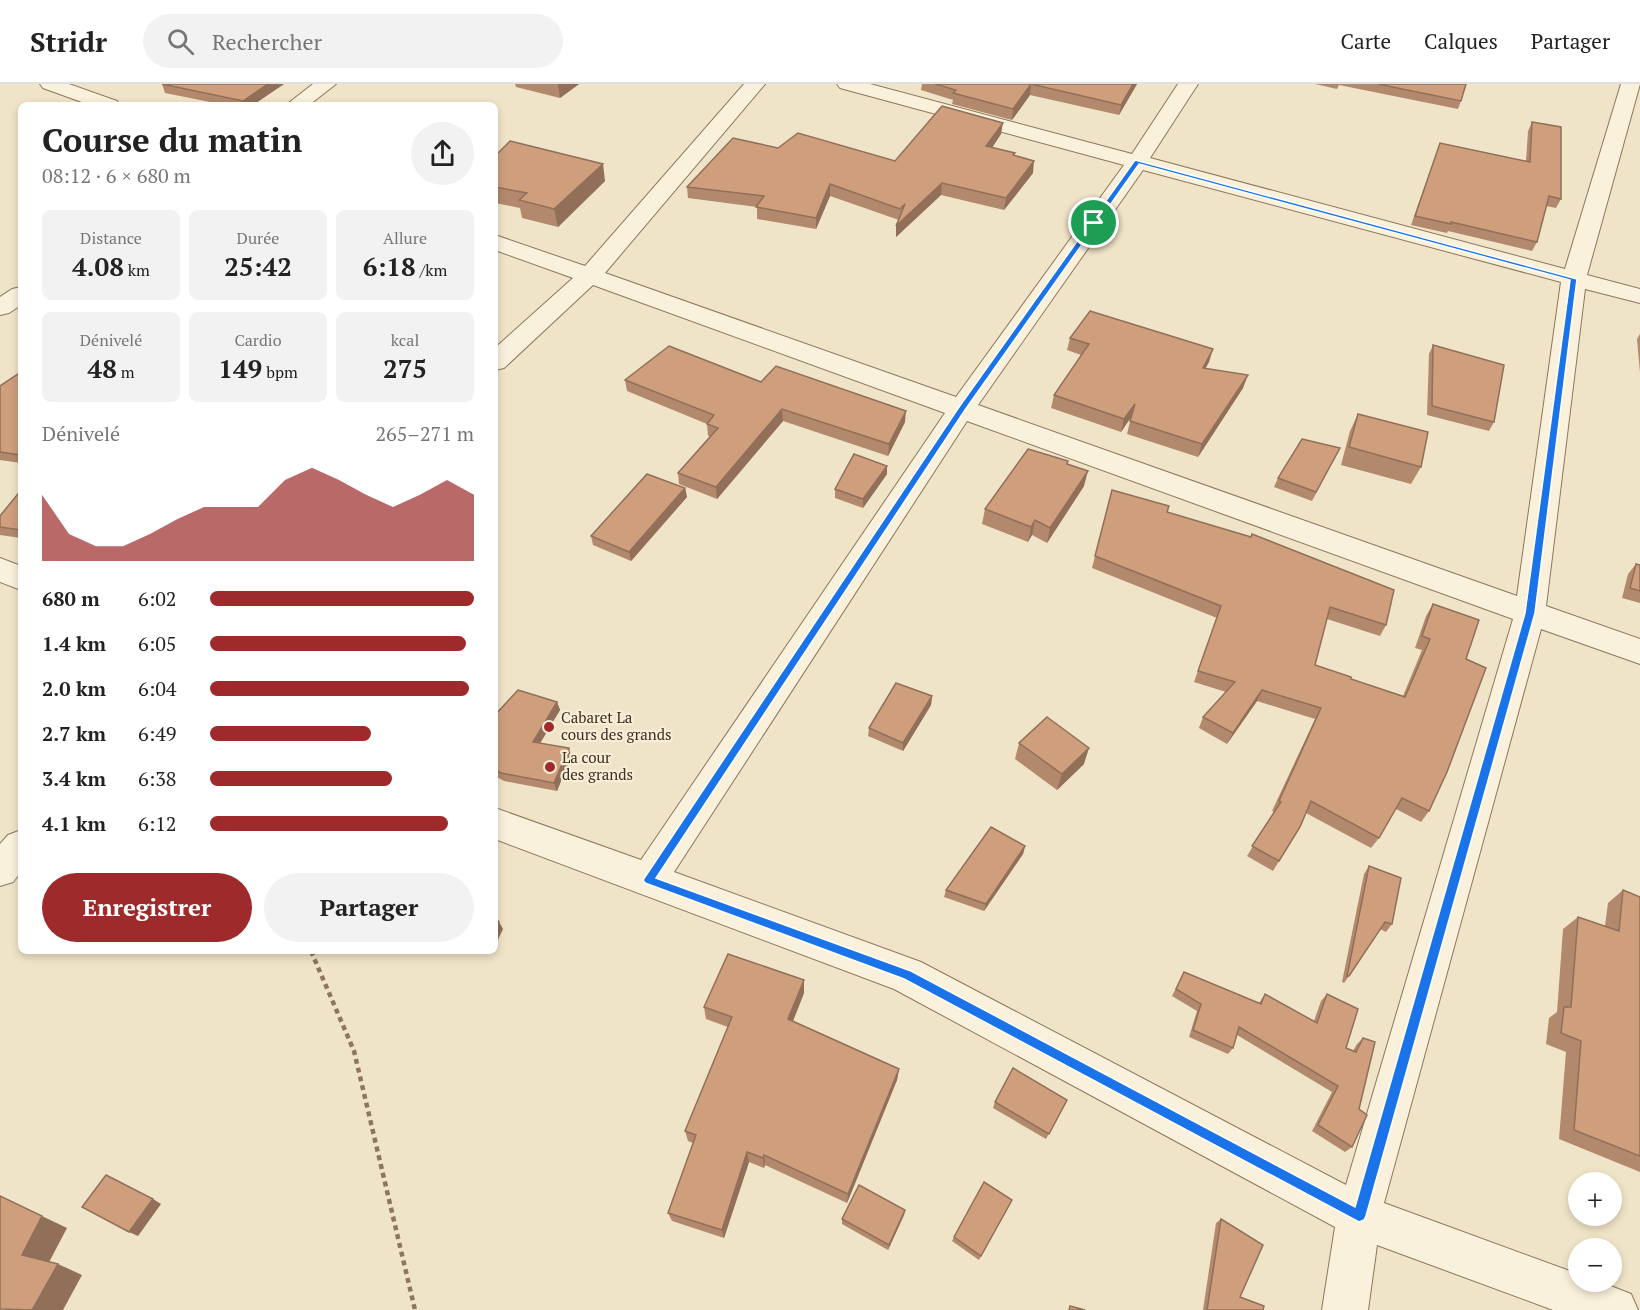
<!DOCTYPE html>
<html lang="fr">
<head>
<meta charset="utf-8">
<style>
	:root { --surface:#fff; --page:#f2f2f2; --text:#222; --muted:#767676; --line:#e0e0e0; --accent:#9e2a2b }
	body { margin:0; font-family:"PT Serif",serif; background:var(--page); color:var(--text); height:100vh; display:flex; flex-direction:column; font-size:22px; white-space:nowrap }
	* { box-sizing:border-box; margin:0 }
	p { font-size:20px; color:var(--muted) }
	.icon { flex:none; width:33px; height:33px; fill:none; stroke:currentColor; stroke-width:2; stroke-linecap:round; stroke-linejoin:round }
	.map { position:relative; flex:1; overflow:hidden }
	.panel { position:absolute; left:18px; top:18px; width:480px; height:852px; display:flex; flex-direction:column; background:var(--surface); border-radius:9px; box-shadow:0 3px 9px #0003 }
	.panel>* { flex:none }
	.fabs { position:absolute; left:1568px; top:1088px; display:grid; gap:12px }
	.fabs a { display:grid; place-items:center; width:54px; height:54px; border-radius:50%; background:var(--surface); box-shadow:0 3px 9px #0003; font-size:30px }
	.pin { position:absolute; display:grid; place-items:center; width:51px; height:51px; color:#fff; margin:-26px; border:3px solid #fff; border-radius:50%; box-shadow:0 2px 6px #0007 }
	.round { display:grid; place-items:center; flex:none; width:63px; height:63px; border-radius:32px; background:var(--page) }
	.overview { display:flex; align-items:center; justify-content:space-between; height:102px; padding:0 24px }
	h1 { font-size:33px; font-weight:700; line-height:45px }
	.stats { display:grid; grid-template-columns:repeat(3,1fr); gap:9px; height:102px; padding:6px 24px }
	.stats div { display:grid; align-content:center; border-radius:9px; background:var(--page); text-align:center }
	.stats b { font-size:26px; font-weight:700 }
	.stats small { font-size:16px; font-weight:400 }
	.stats p { font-size:16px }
	.chart { height:168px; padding:12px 24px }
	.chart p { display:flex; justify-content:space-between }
	.chart svg { width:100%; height:108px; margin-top:6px; fill:var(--accent); opacity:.7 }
	.action { display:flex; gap:12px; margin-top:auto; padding:12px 24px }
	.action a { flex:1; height:69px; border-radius:36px; background:var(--accent); color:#fff; font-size:24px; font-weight:700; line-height:69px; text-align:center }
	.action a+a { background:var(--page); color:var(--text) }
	ul { padding:0 24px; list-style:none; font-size:20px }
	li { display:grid; grid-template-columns:96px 72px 1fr; align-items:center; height:45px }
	li i { height:15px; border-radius:8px; background:var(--accent) }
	header { display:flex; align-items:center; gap:36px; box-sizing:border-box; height:84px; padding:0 30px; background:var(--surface); border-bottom:2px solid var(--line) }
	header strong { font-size:28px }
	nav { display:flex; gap:33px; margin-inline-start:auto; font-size:21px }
	.search { width:420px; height:54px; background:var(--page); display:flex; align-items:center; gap:15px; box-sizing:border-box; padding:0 21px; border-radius:33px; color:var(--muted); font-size:22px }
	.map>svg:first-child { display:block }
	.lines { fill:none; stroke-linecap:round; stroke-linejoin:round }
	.minor-casing { stroke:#8d765c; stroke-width:2 }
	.path { stroke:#8d765c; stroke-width:4.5; stroke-dasharray:5 4; stroke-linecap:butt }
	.minor { fill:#faf1dc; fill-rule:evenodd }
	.wall { fill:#b2896c }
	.shaded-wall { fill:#916f58 }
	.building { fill:#cf9f7d; stroke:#916f58; stroke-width:1.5 }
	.route { fill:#1a73e8; stroke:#fff; stroke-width:1.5; fill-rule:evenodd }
	.poi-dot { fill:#9e2a2b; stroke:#f7eed8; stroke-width:2 }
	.labels { text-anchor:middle; stroke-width:4.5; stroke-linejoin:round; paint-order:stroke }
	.poi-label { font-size:15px; fill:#3d2e20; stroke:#f7eed8; text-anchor:start }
</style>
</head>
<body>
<header>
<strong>Stridr</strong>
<div class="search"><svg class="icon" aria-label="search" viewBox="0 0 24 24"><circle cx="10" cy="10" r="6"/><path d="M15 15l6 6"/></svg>Rechercher</div>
<nav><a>Carte</a><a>Calques</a><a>Partager</a></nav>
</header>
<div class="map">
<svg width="1640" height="1226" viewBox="0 0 1640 1226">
	<rect width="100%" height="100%" fill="#f0e4c8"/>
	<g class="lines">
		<defs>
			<g id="minor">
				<polygon points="40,0 69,0 117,17 120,21 90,21 43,4"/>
				<polygon points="313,0 336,0 309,21 286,21"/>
				<path d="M744,0H765L605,189L956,313L1124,81L840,4L837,0H870L1132,70L1178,0H1198L1150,74L1565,185L1621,0H1640L1587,191L1640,205V219L1585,205L1546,522L1640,555V580L1541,545L1384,1119L1578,1190V1197H1598L1631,1210L1638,1226H1553L1377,1161L1368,1226H1322L1335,1143L894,905L495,755V724L641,776L945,329L593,201L504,284L495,286V264L573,194L495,166V151L585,182ZM1143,86L1561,198L1517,512L978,321ZM967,337L1513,535L1346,1101L921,878L674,788Z"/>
				<polygon points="21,203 21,221 9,229 0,231 0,213 12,205"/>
				<polygon points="0,474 21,482 21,506 0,498"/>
				<polygon points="21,746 21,788 13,798 0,802 0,760 8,751"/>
			</g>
		</defs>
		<use href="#minor" class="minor-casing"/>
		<polyline class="path" points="311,867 354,967 415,1226"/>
		<use href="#minor" class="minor"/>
	</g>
	<g class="wall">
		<polygon points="162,0 284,0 253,21 225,21 165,9"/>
		<polygon points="515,0 579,0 560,14 516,3"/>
		<polygon points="922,0 1137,0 1119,31 1030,11 1012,36 952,20 953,16 921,6"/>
		<polygon points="1315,0 1466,0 1461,17 1458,25 1339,1 1337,5"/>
		<polygon points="1532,38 1561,115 1556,124 1546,122 1537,158 1532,167 1448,147 1447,149 1411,141 1440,59 1526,77 1528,47"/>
		<polygon points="1001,50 992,64 1014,72 1033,89 1004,126 941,111 896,153 899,136 830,112 816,145 757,135 757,123 688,114 687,103 778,64 895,77"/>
		<polygon points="495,72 605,97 558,143 522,134 520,124 495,119"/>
		<polygon points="1640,250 1640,289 1637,255"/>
		<polygon points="1070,254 1209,278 1205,285 1243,304 1198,373 1127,350 1131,333 1121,348 1051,324 1054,311 1081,271 1067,266"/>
		<polygon points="1433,261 1494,338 1489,347 1427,331 1429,270"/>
		<polygon points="21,288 21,379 0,376 0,302"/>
		<polygon points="625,296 761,298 905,338 888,372 783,337 717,415 679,400 678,389 710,352 708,352 707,340 627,307"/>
		<polygon points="1358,330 1421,383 1411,400 1341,381 1350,347"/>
		<polygon points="1340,364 1312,417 1274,403 1278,394"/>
		<polygon points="1068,377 1067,380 1084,402 1047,459 1032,451 1028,458 982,440 985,425"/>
		<polygon points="887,390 863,424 835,414 835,405"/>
		<polygon points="685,404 687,413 631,477 593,461 591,452"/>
		<polygon points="21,406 21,454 0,451 0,432"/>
		<polygon points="1112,406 1167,428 1386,541 1380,552 1327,535 1315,581 1351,595 1403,612 1422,566 1415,564 1426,532 1433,520 1466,575 1429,727 1421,738 1396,725 1379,754 1371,764 1306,729 1300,743 1273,787 1247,772 1274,728 1272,727 1315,635 1257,617 1227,660 1199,644 1203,633 1226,608 1194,598 1217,534 1092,484"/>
		<polygon points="1636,480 1640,481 1640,519 1622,514 1628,490"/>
		<polygon points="932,612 931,621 903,667 868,652 869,644"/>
		<polygon points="557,618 560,626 540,659 571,672 557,707 504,697 495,692 495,631"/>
		<polygon points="1019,659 1084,680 1057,706 1015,675"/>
		<polygon points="1025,762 1023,770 984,827 944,813 946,806"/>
		<polygon points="1369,782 1392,840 1386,848 1380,845 1349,892 1344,899 1342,898 1364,790"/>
		<polygon points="1623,806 1640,813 1640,1088 1559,1055 1566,968 1546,960 1549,934 1557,928 1563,845 1578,833 1605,842 1608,819"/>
		<polygon points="1184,888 1259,919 1265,910 1314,937 1321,917 1327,910 1346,964 1353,967 1357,960 1363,954 1359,1025 1352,1063 1345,1068 1312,1047 1332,1008 1237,951 1233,964 1228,970 1189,953 1197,927 1172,912"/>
		<polygon points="804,909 793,937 899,985 897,996 847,1119 765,1081 764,1084 749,1078 724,1154 672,1137 668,1129 693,1059 688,1057 685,1047 728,943 706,935 704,923"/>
		<polygon points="1067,1016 1046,1055 993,1024 995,1018"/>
		<polygon points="1012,1116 979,1176 952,1157 954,1153"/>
		<polygon points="905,1126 904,1131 888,1166 842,1140 842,1135"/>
		<polygon points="1221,1135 1240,1213 1263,1226 1203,1226 1216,1139"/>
	</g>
	<g class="shaded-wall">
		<polygon points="268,0 284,0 253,21 244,21 243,17"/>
		<polygon points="558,0 579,0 560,14"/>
		<polygon points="1031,0 1030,11 1012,36 1013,25"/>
		<polygon points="1133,0 1137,0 1119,31 1121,21"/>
		<polygon points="1003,39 1001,50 985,74 986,62"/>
		<polygon points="1034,77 1033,89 1004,126 1006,114"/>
		<polygon points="603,80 605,97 558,143 554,125"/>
		<polygon points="942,99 941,111 896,153 896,142"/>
		<polygon points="830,100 830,112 816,145 816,134"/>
		<polygon points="1213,265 1209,278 1198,297 1203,284"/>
		<polygon points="1248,291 1243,304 1198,373 1202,360"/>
		<polygon points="1135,320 1131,333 1121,348 1124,335"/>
		<polygon points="782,325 783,337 717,415 716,403"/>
		<polygon points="906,327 905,338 888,372 889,360"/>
		<polygon points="887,382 887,390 863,424 863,415"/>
		<polygon points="1088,387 1084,402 1047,459 1050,444"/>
		<polygon points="685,404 687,413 631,477 629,468"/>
		<polygon points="1035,436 1032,451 1028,458 1031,443"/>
		<polygon points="1262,606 1257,617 1227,660 1233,649"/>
		<polygon points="932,612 931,621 903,667 903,659"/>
		<polygon points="557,618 560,626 536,666 533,658"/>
		<polygon points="569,664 571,672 557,707 554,699"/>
		<polygon points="1089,664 1084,680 1057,706 1062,690"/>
		<polygon points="1025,762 1023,770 984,827 986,820"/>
		<polygon points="499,838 503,845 495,862 495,847"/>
		<polygon points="468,867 483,867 470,870"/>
		<polygon points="804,896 804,909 789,947 788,935"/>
		<polygon points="899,985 897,996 847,1119 848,1110"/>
		<polygon points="747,1068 749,1078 724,1154 722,1146"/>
		<polygon points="764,1071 765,1081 764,1084 763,1074"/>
		<polygon points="0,1112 67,1144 47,1182 22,1171"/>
		<polygon points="153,1115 161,1120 138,1152 129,1148"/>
		<polygon points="905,1126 904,1131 888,1166 889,1161"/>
		<polygon points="58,1180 82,1191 63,1226 32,1226"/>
	</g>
	<g class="building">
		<polygon points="162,0 268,0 243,17"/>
		<polygon points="935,0 1133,0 1121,21 1031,0 1013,25 953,9 956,6"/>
		<polygon points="1378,0 1466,0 1461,17"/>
		<polygon points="942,22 1003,39 986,62 1015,69 1013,71 1034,77 1006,114 942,99 896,142 905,120 900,125 830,100 816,134 756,123 764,112 687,103 733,54 778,64 798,49 895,77"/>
		<polygon points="1532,38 1561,43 1561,115 1549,112 1537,158 1451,138 1451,140 1415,132 1440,59 1530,78"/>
		<polygon points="510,57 603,80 554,125 519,116 527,109 495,103 495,72"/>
		<polygon points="1090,227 1213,265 1203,284 1248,291 1202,360 1130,337 1135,320 1124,335 1054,311 1089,260 1070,254"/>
		<polygon points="1433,261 1504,281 1494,338 1432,322"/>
		<polygon points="669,262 761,298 776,282 906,327 889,360 782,325 716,403 678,389 718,344 707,340 714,331 625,296"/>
		<polygon points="21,288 21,370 20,371 0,368 0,302"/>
		<polygon points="1358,330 1428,348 1421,383 1349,363"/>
		<polygon points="1302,355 1340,364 1316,408 1278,394"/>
		<polygon points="1028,365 1068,377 1067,380 1088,387 1050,444 1035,436 1031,443 985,425"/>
		<polygon points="854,370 887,382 863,415 835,405"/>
		<polygon points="647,390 685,404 629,468 591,452"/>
		<polygon points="21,406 21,446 0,443 0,432"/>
		<polygon points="1112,406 1169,422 1167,428 1251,453 1252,450 1394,506 1386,541 1330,523 1315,581 1351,593 1351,595 1405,613 1430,555 1422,552 1433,520 1479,536 1466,575 1486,584 1447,688 1429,727 1402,714 1379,754 1311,717 1300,743 1279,777 1252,762 1281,718 1279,717 1321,624 1262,606 1233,649 1203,633 1235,598 1198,587 1221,522 1095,472"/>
		<polygon points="1636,480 1640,481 1640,507 1630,504"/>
		<polygon points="896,599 932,612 903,659 869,644"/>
		<polygon points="518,606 557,618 533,658 569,664 554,699 501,689 495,686 495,631"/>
		<polygon points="1047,633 1089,664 1062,690 1019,659"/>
		<polygon points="991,743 1025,762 986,820 946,806"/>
		<polygon points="1369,782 1401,794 1392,840 1385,838 1349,892 1347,892"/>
		<polygon points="1623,806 1640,813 1640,1072 1574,1046 1581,957 1561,949 1564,923 1571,923 1578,833 1619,847"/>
		<polygon points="495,833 499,838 495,847"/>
		<polygon points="728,870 804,896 788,935 899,985 848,1110 764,1071 763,1074 747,1068 722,1146 668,1129 696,1051 685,1047 732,933 704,923"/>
		<polygon points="1184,888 1261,920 1265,910 1317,939 1327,910 1358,925 1346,964 1356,968 1363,954 1375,958 1359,1025 1367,1031 1352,1063 1318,1041 1338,1002 1239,943 1233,964 1193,946 1201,920 1176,905"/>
		<polygon points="1013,984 1067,1016 1049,1050 995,1018"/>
		<polygon points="106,1091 153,1115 129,1148 82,1123"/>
		<polygon points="984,1098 1012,1116 981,1172 954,1153"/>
		<polygon points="859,1101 905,1126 889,1161 842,1135"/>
		<polygon points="0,1112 42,1132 22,1171 58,1180 32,1226 0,1225"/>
		<polygon points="1221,1135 1263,1161 1240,1213 1264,1222 1263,1226 1207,1226"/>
		<polygon points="1070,1222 1085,1226 1069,1226"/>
	</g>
	<path class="route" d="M1135,76L1577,195L1535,529L1366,1132L1364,1136L1359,1138L904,895L645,799L643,796L959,323ZM1139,80L1570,196L1525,529L1355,1123L911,887L656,794L965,326Z"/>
	<g class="poi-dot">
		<circle cx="549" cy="643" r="6"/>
		<circle cx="550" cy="683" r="6"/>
	</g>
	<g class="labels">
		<g class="poi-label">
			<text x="561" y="639">Cabaret La<tspan x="561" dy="17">cours des grands</tspan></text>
			<text x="562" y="679">La cour<tspan x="562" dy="17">des grands</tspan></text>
		</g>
	</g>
</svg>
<div class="fabs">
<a>+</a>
<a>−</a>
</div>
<div class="pin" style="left:1094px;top:139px;background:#1e9e55"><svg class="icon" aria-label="arrive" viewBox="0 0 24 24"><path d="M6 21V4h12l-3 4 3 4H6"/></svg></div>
<section class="panel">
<div class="overview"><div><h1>Course du matin</h1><p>08:12 · 6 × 680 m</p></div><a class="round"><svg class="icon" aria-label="share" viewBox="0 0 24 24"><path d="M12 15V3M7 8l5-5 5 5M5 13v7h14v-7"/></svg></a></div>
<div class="stats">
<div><p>Distance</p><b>4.08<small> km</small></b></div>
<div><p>Durée</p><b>25:42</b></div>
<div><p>Allure</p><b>6:18<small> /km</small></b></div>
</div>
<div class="stats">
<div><p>Dénivelé</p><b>48<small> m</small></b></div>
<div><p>Cardio</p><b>149<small> bpm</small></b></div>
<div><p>kcal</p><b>275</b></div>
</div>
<div class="chart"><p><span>Dénivelé</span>265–271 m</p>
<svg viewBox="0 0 160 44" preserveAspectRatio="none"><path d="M0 44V17L10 33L20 38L30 38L40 33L50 27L60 22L70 22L80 22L90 11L100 6L110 11L120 17L130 22L140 17L150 11L160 17V44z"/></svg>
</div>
<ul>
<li><b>680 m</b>6:02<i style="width:100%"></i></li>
<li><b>1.4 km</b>6:05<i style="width:97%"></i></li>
<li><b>2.0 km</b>6:04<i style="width:98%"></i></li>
<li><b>2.7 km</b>6:49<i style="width:61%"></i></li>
<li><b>3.4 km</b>6:38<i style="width:69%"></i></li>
<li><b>4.1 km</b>6:12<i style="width:90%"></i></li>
</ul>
<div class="action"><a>Enregistrer</a><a>Partager</a></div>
</section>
</div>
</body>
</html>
